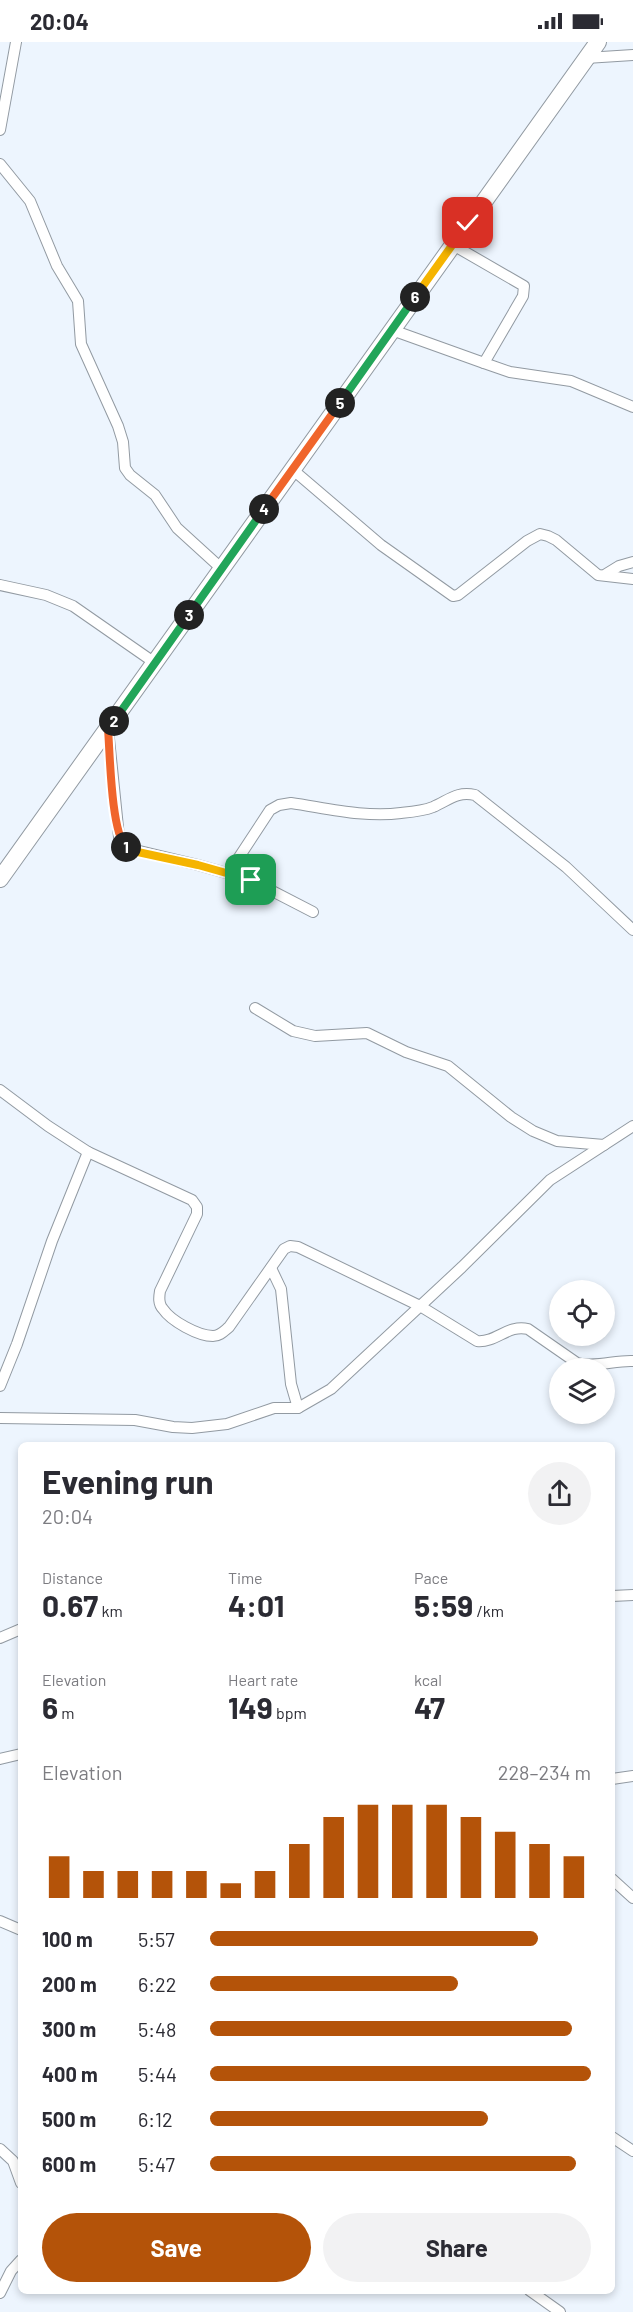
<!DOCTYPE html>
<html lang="en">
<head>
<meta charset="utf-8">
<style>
	:root { --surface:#fff; --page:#f2f2f3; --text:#2b2b33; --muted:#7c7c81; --accent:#b45309 }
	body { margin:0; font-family:Barlow,sans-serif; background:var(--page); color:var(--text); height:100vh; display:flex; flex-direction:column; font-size:22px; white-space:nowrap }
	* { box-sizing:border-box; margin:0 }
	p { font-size:20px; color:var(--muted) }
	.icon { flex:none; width:33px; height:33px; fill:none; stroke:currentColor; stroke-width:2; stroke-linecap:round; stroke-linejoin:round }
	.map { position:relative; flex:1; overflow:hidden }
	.drawer { position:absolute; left:18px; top:1400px; width:597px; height:852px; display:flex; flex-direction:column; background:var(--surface); border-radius:9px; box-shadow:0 3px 9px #0003 }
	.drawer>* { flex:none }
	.buttons { position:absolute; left:549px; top:1238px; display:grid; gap:12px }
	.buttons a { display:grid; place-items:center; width:66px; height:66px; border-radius:50%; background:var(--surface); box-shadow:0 3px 9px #0003; font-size:30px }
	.pin { position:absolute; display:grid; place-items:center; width:51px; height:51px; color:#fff; margin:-26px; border-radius:12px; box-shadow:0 3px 9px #0006 }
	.km { position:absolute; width:30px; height:30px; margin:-15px; border-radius:50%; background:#222; color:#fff; font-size:16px; line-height:30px; text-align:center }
	.round { display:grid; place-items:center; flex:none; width:63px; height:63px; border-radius:32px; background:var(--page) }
	.head { display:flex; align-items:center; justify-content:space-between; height:102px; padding:0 24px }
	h1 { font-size:33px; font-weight:700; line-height:45px }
	.stats { display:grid; grid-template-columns:repeat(3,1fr); gap:9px; height:102px; padding:6px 24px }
	.stats div { display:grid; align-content:center }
	.stats b { font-size:30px; font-weight:700 }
	.stats small { font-size:16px; font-weight:400 }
	.stats p { font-size:16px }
	.chart { height:168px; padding:12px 24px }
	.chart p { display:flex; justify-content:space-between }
	.chart svg { width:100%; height:108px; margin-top:6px; stroke:var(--accent); stroke-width:6 }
	.action { display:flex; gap:12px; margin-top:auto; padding:12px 24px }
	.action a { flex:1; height:69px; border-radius:36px; background:var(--accent); color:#fff; font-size:24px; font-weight:700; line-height:69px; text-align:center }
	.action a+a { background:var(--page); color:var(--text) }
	ul { padding:0 24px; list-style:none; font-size:20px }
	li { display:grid; grid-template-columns:96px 72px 1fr; align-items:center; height:45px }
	li i { height:15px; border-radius:8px; background:var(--accent) }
	.status { display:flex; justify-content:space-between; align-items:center; height:42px; padding:0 30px; background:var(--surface); direction:ltr }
	.status svg { height:16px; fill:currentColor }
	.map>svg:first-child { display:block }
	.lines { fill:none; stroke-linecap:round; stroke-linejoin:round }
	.minor-casing { stroke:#929aa2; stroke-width:12 }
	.primary-casing { stroke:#929aa2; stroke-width:18 }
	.minor { stroke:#fff; stroke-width:10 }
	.primary { stroke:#fff; stroke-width:16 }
	.split-1-casing { stroke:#fff; stroke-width:12 }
	.split-2-casing { stroke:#fff; stroke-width:12 }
	.split-3-casing { stroke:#fff; stroke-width:12 }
	.split-4-casing { stroke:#fff; stroke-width:12 }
	.split-5-casing { stroke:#fff; stroke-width:12 }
	.split-6-casing { stroke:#fff; stroke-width:12 }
	.split-7-casing { stroke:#fff; stroke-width:12 }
	.split-1 { stroke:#f5b400; stroke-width:8 }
	.split-2 { stroke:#f0652b; stroke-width:8 }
	.split-3 { stroke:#22a559; stroke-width:8 }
	.split-4 { stroke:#22a559; stroke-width:8 }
	.split-5 { stroke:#f0652b; stroke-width:8 }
	.split-6 { stroke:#22a559; stroke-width:8 }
	.split-7 { stroke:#f5b400; stroke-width:8 }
</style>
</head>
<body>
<div class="status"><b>20:04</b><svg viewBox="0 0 49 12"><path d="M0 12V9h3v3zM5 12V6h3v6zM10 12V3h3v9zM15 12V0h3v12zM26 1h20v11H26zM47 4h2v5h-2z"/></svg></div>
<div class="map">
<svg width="633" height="2270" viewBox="0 0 633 2270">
	<rect width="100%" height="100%" fill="#edf5fe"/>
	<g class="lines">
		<defs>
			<g id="minor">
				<polyline points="586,16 633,13"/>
				<polyline points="0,88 16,0"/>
				<polyline points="0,122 30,159 57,224 78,259 81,302 118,384 123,400 125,426 130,433 155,453 177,486 222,527"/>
				<polyline points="453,203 524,244 523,254 484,321 510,330 571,339 633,365"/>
				<polyline points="392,288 484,321"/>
				<polyline points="292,427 381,503 453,554 458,553 527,499 540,492 548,494 556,498 598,533 633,537"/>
				<polyline points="606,532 619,524 633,520"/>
				<polyline points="0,543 46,553 73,564 155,621"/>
				<polyline points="108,687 119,795 127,806 198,823 251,838 313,870"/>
				<path d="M228,832L270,768L279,763L291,761C326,766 365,776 401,771C411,770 423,769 433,765C449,758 457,749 475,753L566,825L633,888"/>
				<polyline points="255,966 293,989 315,994 367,991 406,1010 448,1024 511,1075 533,1089 557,1099 604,1103"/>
				<path d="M0,1048L48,1084L88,1110L192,1158L197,1165V1172L160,1249C159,1255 158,1262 163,1267C171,1279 198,1294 213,1294C220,1294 224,1289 229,1285L284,1207L290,1204L298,1205L420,1264L477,1299C496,1301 508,1282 528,1287L577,1321C595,1326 615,1318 633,1319"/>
				<polyline points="271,1226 281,1247 291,1342 298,1366"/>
				<polyline points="0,1344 17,1302 52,1199 88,1110"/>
				<polyline points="0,1376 135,1378 173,1385 192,1386 227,1382 274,1366 298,1366 331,1347 462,1225 550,1138 633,1084"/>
				<polyline points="612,1554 633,1553"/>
				<polyline points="0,1596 21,1587"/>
				<polyline points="0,1717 21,1712"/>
				<polyline points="612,1737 633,1734"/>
				<polyline points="612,1837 633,1856"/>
				<polyline points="0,1879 21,1888"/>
				<polyline points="612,2095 633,2109"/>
				<polyline points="0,2107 13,2119 21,2141"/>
				<polyline points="529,2248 560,2270"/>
				<polyline points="0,2251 11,2229 21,2218"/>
			</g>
			<polyline id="primary" points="0,837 598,0"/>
		</defs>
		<use href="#minor" class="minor-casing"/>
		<use href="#primary" class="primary-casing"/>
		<use href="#minor" class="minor"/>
		<use href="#primary" class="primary"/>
	</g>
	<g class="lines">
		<defs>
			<polyline id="split-1" points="126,805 133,809 198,823 251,838"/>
			<path id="split-2" d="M114,679L108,687C110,711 111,790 126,805"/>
			<polyline id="split-3" points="114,679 189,573"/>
			<polyline id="split-4" points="189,573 264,467"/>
			<polyline id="split-5" points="264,467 340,361"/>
			<polyline id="split-6" points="340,361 415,255"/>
			<polyline id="split-7" points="415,255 468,181"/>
		</defs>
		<use href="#split-1" class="split-1-casing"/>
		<use href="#split-2" class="split-2-casing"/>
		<use href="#split-3" class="split-3-casing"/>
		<use href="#split-4" class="split-4-casing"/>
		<use href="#split-5" class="split-5-casing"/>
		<use href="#split-6" class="split-6-casing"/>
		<use href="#split-7" class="split-7-casing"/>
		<use href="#split-1" class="split-1"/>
		<use href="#split-2" class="split-2"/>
		<use href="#split-3" class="split-3"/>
		<use href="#split-4" class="split-4"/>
		<use href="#split-5" class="split-5"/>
		<use href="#split-6" class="split-6"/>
		<use href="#split-7" class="split-7"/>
	</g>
</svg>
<div class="buttons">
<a><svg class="icon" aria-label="locate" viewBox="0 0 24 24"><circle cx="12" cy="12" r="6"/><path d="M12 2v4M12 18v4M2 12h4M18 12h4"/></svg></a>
<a><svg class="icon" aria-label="layers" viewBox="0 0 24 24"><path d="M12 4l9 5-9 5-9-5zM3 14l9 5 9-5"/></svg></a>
</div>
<div class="pin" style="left:251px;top:838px;background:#1e9e55"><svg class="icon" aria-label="arrive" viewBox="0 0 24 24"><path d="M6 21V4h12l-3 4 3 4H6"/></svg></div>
<div class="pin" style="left:468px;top:181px;background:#d93025"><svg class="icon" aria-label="check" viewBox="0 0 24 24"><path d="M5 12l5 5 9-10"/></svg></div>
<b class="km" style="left:126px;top:805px">1</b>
<b class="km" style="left:114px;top:679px">2</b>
<b class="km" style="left:189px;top:573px">3</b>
<b class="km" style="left:264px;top:467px">4</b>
<b class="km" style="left:340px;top:361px">5</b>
<b class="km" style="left:415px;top:255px">6</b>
<section class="drawer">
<div class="head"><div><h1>Evening run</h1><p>20:04</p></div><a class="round"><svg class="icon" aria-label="share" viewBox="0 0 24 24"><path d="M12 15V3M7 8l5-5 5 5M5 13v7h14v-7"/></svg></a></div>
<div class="stats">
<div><p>Distance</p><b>0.67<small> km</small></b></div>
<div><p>Time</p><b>4:01</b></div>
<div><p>Pace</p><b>5:59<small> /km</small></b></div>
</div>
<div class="stats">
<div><p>Elevation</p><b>6<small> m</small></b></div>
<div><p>Heart rate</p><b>149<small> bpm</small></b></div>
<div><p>kcal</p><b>47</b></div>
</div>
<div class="chart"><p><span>Elevation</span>228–234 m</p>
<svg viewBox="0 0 160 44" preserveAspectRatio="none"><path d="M5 44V27M15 44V33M25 44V33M35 44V33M45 44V33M55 44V38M65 44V33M75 44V22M85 44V11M95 44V6M105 44V6M115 44V6M125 44V11M135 44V17M145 44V22M155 44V27"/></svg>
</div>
<ul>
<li><b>100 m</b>5:57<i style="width:86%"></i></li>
<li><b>200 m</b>6:22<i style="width:65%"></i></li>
<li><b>300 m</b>5:48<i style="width:95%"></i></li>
<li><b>400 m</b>5:44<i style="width:100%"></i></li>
<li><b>500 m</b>6:12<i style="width:73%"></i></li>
<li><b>600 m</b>5:47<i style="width:96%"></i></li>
</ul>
<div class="action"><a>Save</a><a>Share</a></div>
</section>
</div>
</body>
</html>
